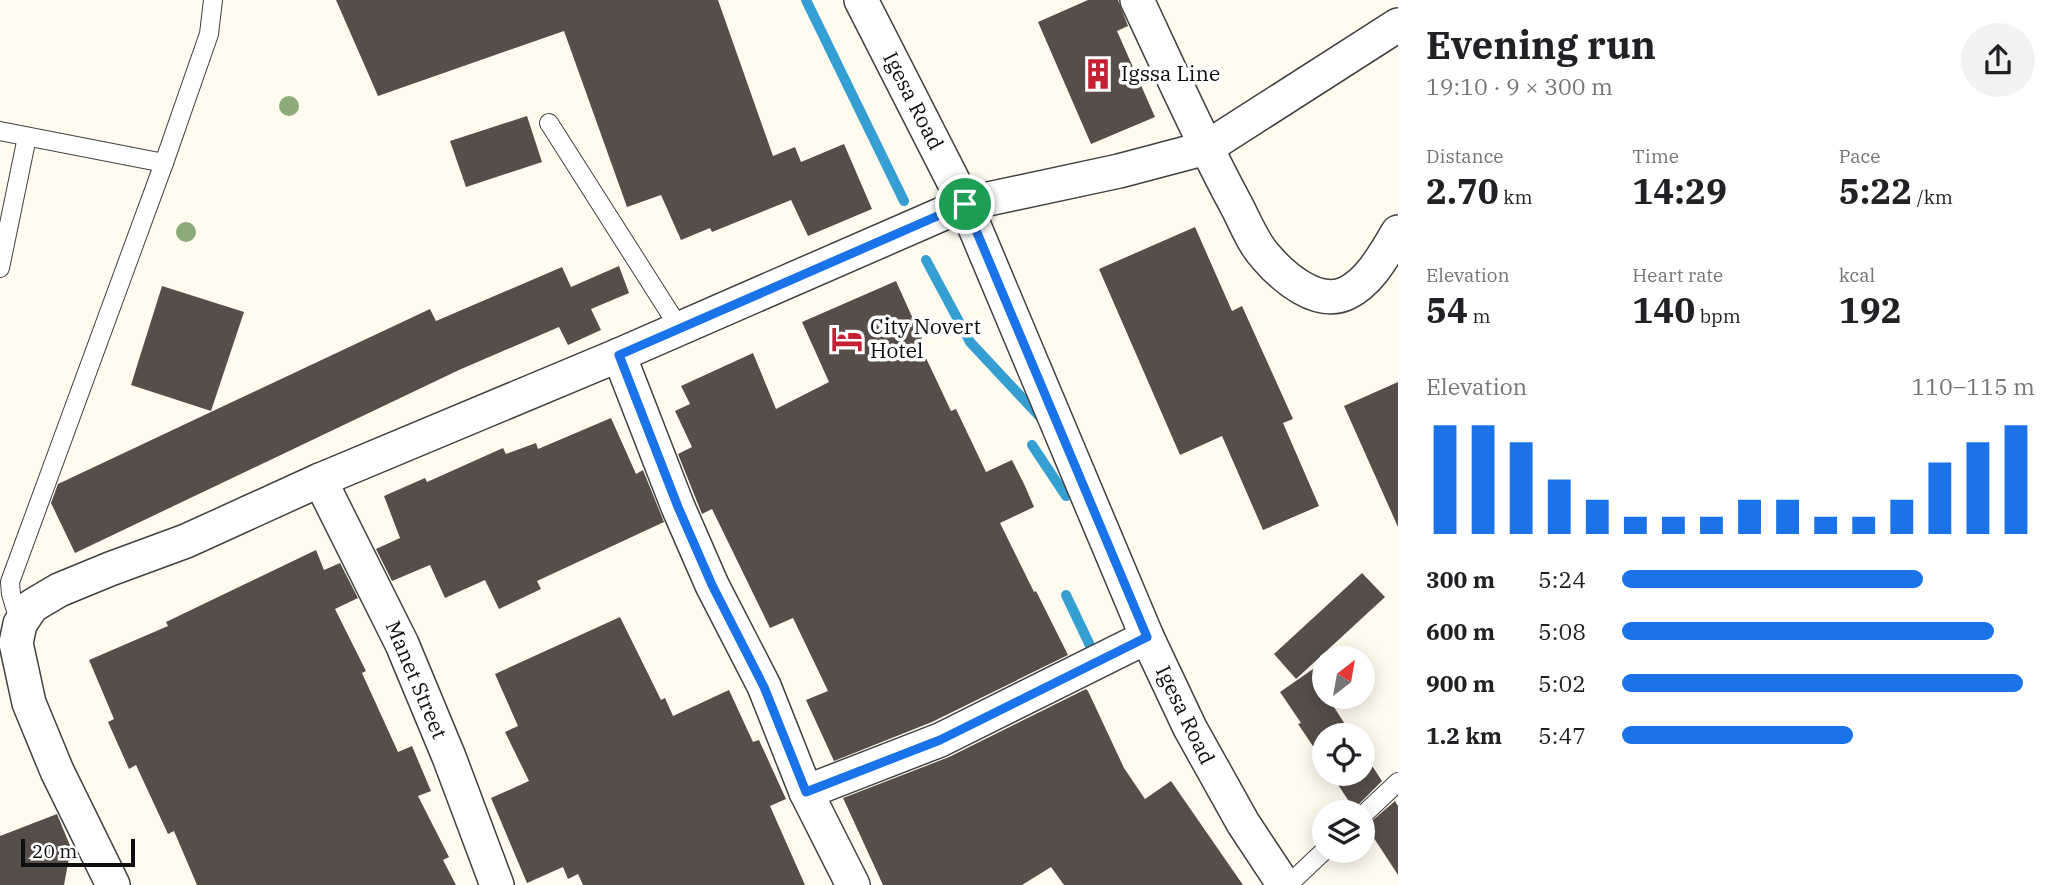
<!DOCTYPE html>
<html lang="en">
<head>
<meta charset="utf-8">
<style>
	:root { --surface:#fff; --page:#f2f2f2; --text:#202124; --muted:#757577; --accent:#1a73e8 }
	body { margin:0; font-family:"IBM Plex Serif",serif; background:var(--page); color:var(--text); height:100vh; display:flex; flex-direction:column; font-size:26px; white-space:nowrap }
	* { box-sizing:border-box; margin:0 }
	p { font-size:23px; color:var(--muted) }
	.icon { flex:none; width:38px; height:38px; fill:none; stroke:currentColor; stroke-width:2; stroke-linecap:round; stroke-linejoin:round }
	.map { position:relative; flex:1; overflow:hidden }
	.side { display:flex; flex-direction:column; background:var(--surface); width:665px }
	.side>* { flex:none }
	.needle { width:46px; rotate:31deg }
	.fabs { position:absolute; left:1312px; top:646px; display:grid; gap:14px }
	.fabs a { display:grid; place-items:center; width:63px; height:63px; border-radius:50%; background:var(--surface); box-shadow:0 4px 18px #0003; font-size:35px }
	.scale { position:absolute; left:21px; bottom:18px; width:114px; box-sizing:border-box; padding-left:7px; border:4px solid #0e0e0e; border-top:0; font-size:19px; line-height:24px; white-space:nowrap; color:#0e0e0e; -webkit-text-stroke:5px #fff; paint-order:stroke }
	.pin { position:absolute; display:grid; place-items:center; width:60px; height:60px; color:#fff; margin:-30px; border:4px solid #fff; border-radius:50%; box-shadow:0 2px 7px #0007 }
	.round { display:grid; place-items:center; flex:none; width:74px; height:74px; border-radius:37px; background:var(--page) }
	.overview { display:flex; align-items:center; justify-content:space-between; height:119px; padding:0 28px }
	h1 { font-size:38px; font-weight:700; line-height:52px }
	.stats { display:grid; grid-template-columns:repeat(3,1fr); gap:10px; height:119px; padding:7px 28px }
	.stats div { display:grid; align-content:center }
	.stats b { font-size:35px; font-weight:700 }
	.stats small { font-size:19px; font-weight:400 }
	.stats p { font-size:19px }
	.chart { height:196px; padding:14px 28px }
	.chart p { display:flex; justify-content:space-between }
	.chart svg { width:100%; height:126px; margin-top:7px; stroke:var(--accent); stroke-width:6 }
	ul { padding:0 28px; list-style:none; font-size:23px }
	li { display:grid; grid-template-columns:112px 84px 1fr; align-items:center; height:52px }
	li i { height:18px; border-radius:9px; background:var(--accent) }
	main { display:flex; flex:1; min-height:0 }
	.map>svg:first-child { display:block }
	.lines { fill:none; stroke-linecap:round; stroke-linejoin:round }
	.stream { stroke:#359fd3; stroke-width:10 }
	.building { fill:#574e4a }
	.service-casing { stroke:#414141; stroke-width:20 }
	.minor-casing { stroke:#414141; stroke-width:36 }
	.service { stroke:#fff; stroke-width:18 }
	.minor { stroke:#fff; stroke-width:33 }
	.tree { fill:#8dab7a }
	.route-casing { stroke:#fff; stroke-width:14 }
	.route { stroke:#1a73e8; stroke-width:9 }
	.labels { text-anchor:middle; stroke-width:7; stroke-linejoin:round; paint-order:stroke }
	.poi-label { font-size:21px; fill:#0e0e0e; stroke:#fff; text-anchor:start }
	.street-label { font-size:21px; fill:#0e0e0e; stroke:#fff }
</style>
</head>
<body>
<main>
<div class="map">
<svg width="1398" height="885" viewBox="0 0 1398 885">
	<rect width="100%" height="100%" fill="#fffbef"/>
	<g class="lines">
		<g class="stream">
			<polyline points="806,0 904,201"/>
			<polyline points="926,260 970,342 1042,419"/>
			<polyline points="1032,445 1066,496"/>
			<polyline points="1066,595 1095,656"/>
		</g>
	</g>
	<g class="building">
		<polygon points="336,0 718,0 773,156 795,147 801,162 844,144 872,209 808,236 791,200 712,232 710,228 681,240 661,195 627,207 564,31 378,96"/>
		<polygon points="1088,0 1118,0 1128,26 1117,31 1155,117 1091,144 1038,22"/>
		<polygon points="527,116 542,162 466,187 450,141"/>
		<polygon points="1195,227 1232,311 1242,306 1293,419 1283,423 1319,506 1263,530 1222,436 1180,455 1099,269"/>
		<polygon points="619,266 629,293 591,309 601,330 568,345 559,327 459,370 75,553 51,503 58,484 430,309 436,321 562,267 571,287"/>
		<polygon points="896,281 922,339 918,341 951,411 956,409 986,472 1012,460 1025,486 1034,507 1000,523 1034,592 1036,591 1068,655 932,722 834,761 806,700 828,691 793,618 770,628 712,509 702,514 678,454 692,447 675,411 690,404 681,386 753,353 776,409 829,382 802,322"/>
		<polygon points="162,286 244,312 211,411 131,385"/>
		<polygon points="1398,382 1398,527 1344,406"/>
		<polygon points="611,418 636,474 643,470 664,522 537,581 541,589 499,609 485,580 445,598 430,565 392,581 376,549 400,538 384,496 425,478 427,482 503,448 506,454 536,443 538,449"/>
		<polygon points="316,550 324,570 340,563 358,598 335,609 366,671 362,673 398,752 412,746 431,791 418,796 449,857 443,860 456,885 197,885 174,831 168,834 136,765 129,769 108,722 114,719 89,660 168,626 166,622"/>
		<polygon points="1362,573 1385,597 1296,679 1274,654"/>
		<polygon points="620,617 661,700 665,698 673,716 729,690 753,742 759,740 786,799 770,806 805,885 583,885 578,874 568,879 563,867 527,883 491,798 529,781 505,732 518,726 495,674"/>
		<polygon points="1316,667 1325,679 1325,696 1336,696 1330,701 1352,735 1325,735 1325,764 1298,724 1301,723 1280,692"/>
		<polygon points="1086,689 1088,691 1124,768 1145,799 1171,781 1243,885 1064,885 1051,867 1022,885 883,885 843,798 949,757"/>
		<polygon points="1363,752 1382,781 1354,809 1331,774 1363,774"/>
		<polygon points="1395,801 1398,806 1398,875 1366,826"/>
		<polygon points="57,814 71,848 64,885 0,885 0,836"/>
	</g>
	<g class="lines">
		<defs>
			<g id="service">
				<polyline points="549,123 680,329"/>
				<polyline points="0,131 164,163"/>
				<polyline points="0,268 27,137"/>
				<polyline points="20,624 11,594 10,582 164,163 209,34 213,0"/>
				<polyline points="1363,815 1398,782"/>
				<polyline points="1288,885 1325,850"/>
			</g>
			<g id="minor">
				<polyline points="861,0 965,204 1147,637 1190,728 1243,823 1284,885"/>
				<path d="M1137,0C1169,68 1199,136 1234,201C1244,219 1252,242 1266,257C1284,278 1318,307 1347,293C1371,281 1385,253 1398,232"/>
				<polyline points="619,355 678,507 712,585 764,686 806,792 853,885"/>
				<polyline points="320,480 402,644 449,757 497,885"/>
				<polyline points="806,792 940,740 1147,637"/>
				<polyline points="113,885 57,771 29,703 16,643 20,624 32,606 59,590 110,569 186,541 320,480 619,355 965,204 1119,171 1206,148 1398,25"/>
			</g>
		</defs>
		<use href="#service" class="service-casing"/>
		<use href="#minor" class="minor-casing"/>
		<use href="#service" class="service"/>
		<use href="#minor" class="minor"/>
	</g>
	<g class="tree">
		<circle cx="289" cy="106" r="10"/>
		<circle cx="186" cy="232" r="10"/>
	</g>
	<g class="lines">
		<defs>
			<polygon id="route" points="965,204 1147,637 940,740 806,792 764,687 712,585 678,507 619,355"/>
		</defs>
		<use href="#route" class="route-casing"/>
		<use href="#route" class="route"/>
	</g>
	<defs>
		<symbol id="building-bare" viewBox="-9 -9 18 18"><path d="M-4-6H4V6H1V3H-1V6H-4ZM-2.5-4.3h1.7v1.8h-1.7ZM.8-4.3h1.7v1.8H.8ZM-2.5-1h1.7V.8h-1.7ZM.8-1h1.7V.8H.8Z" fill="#c51f32" stroke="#fff" stroke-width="2.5" paint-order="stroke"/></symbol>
		<symbol id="hotel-bare" viewBox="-9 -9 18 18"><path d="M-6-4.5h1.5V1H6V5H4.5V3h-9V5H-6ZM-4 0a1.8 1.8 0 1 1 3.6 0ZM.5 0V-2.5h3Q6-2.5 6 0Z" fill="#c51f32" stroke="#fff" stroke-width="2.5" paint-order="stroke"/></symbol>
	</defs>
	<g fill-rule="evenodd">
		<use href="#building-bare" x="1076" y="52" width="44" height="44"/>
		<use href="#hotel-bare" x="825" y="317" width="44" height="44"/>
	</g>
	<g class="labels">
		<g class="poi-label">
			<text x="1121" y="81">Igssa Line</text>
			<text x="870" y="334">City Novert<tspan x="870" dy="24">Hotel</tspan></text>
		</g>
		<g class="street-label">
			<text transform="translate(913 101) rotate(63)" y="7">Igesa Road</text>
			<text transform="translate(416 680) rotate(67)" y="7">Manet Street</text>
			<text transform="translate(1185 715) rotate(64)" y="7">Igesa Road</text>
		</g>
	</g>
</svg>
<div class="fabs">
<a><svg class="needle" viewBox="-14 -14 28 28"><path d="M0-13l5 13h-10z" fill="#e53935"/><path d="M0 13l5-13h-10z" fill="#757577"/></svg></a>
<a><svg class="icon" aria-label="locate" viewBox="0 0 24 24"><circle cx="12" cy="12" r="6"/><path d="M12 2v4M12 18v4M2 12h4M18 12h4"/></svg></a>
<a><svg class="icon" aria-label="layers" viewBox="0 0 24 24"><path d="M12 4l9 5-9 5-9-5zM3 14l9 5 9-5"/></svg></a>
</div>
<div class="scale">20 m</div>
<div class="pin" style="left:965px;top:204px;background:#1e9e55"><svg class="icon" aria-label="arrive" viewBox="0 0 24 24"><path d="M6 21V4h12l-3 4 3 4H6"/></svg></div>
</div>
<section class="side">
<div class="overview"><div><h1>Evening run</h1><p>19:10 · 9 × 300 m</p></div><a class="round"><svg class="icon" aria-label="share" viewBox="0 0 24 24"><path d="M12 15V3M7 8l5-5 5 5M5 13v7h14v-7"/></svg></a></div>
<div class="stats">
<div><p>Distance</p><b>2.70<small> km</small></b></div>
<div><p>Time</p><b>14:29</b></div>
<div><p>Pace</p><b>5:22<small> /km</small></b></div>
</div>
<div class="stats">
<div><p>Elevation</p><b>54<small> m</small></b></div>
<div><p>Heart rate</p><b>140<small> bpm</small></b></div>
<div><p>kcal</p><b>192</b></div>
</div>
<div class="chart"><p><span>Elevation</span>110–115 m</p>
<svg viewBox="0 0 160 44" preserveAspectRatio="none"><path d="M5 44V6M15 44V6M25 44V12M35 44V25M45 44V32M55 44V38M65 44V38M75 44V38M85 44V32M95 44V32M105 44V38M115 44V38M125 44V32M135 44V19M145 44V12M155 44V6"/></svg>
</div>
<ul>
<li><b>300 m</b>5:24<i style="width:73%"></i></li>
<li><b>600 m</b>5:08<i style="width:90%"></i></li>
<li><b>900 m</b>5:02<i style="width:97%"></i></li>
<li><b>1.2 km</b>5:47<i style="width:56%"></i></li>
</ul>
</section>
</main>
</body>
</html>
